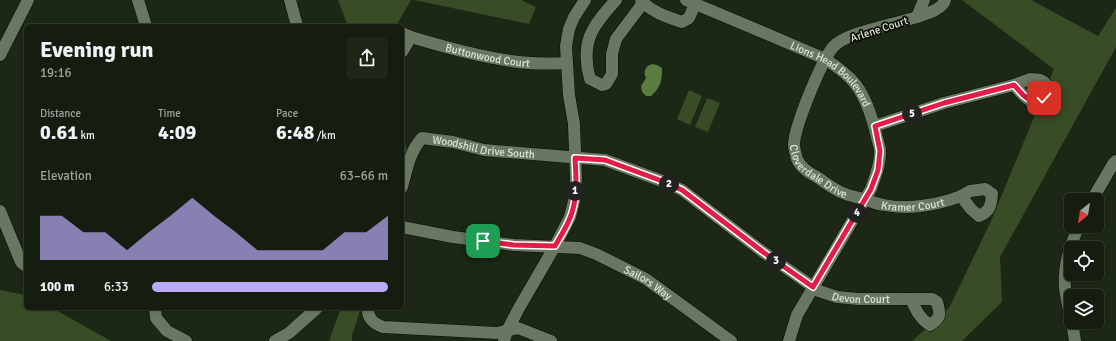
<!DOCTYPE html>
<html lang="en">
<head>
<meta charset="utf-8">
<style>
	:root { --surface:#151d10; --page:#1e2619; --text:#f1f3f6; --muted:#9da29f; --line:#343b30; --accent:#b9aaf7 }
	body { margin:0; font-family:Signika,sans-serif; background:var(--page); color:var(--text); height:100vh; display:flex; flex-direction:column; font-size:15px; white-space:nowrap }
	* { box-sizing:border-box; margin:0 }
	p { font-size:13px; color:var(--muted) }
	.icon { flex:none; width:22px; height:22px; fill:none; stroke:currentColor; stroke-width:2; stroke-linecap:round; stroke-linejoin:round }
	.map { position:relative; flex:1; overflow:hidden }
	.sheet { position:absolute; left:24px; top:24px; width:380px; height:286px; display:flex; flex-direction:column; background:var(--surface); border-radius:6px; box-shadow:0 1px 3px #0004,0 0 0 1px var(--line) }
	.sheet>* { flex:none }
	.needle { width:26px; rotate:210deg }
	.fabs { position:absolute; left:1064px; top:193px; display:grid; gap:8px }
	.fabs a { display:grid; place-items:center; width:40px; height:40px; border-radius:6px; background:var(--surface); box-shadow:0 1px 3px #0004,0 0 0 1px var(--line); font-size:20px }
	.pin { position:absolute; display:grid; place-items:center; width:34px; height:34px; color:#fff; margin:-17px; border-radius:8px; box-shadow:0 2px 6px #0006 }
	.km { position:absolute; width:20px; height:20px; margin:-10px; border-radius:50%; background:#222; color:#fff; font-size:11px; line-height:20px; text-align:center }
	.round { display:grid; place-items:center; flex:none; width:42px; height:42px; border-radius:6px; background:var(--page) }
	.overview { display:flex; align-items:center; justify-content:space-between; height:68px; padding:0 16px }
	h1 { font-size:22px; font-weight:700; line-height:30px }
	.figures { display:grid; grid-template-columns:repeat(3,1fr); gap:6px; height:68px; padding:4px 16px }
	.figures div { display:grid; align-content:center }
	.figures b { font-size:20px; font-weight:700 }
	.figures small { font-size:11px; font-weight:400 }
	.figures p { font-size:11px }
	.chart { height:112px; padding:8px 16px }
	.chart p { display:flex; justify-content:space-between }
	.chart svg { width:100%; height:72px; margin-top:4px; fill:var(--accent); opacity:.7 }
	ul { padding:0 16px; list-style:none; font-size:13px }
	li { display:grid; grid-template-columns:64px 48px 1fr; align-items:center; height:30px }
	li i { height:10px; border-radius:5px; background:var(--accent) }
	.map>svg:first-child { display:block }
	.green { fill:#384d26 }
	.water { fill:#5b7c3f }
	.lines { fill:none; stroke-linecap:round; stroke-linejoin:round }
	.minor-casing { stroke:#070f02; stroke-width:13 }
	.minor { stroke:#697661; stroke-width:12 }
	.route-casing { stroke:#fff; stroke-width:8 }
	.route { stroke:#e11d48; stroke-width:5 }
	.labels { text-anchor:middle; stroke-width:3.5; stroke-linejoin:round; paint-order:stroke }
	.street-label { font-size:11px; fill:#dde4d8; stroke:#090e07 }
</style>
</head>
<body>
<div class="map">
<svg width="1116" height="341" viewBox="0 0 1116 341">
	<rect width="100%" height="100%" fill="#1c2715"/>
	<g class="green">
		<polygon points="338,0 411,0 396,26 348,26"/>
		<polygon points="414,0 521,0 536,7 529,24"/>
		<polygon points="962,0 1031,0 1098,36 1116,8 1116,47 1000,257 1002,302 962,341 912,341 949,308 991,221 1054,69"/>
		<polygon points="689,90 702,96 690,125 677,119"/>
		<polygon points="707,98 720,103 708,132 695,127"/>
		<polygon points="402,131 408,155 402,176"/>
		<polygon points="0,290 26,295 26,308 52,308 111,341 0,341"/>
		<polygon points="341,308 361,308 352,335 352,341 329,341"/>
	</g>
	<path class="water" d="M652,64L657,65L662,68C662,81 661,87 651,96H646L642,92L641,86L646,78C643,72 645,66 652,64Z"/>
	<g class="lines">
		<defs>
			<g id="minor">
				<polyline points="138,0 146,26"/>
				<polyline points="290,0 297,26"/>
				<path d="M616,0C607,10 595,23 590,36C585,49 586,66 590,79L602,85L606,84L612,74V54L616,39L643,3"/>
				<path d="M641,0C651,12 667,17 682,22L689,18L695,4"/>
				<path id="s1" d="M686,0L767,34L825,59C836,66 848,74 856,85C867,100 873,120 877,138C878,142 880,147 880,150C881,164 875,177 871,189L797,315L789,341"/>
				<path id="s2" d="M945,0C940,21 851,26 833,47C822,60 794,127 794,145C794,149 796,155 797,159C801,169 812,174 820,179C827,184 835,190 843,193C849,196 857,197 863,199C870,201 877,204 884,205C908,210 938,205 961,196"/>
				<polyline points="917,17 924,0"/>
				<polyline points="402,33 411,37 402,52"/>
				<path id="s3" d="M411,37C444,47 477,56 511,61C529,64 548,64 567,63"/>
				<polyline points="0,55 28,0"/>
				<path d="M1030,79C1039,79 1044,80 1048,87L1044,98L1041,103C1029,104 1021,93 1014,85Z"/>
				<polyline points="875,126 944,103 1014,85"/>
				<path id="s4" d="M402,187C407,169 409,153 422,138L453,142L484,150L605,160L662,181L682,190L763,252L819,291L837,297L858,299H911"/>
				<path d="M985,189L992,194C991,206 990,211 979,216L971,209L961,196L970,191Z"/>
				<polyline points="1092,200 1113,164 1116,161"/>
				<polyline points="0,211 21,262 26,266"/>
				<path id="s5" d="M402,227L453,237L514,245L580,248L596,254L646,279L731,341"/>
				<path d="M911,299H932L937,302C940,314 942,317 930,325C920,319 916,310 911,299Z"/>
				<polyline points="155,308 156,318 167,331 186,341"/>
				<path d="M368,308C367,318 374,324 383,327L497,333L518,328L551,341"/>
				<path d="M1071,319C1069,309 1066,298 1065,288C1063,266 1070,245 1079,226"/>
				<polyline points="1072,322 1075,341"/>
				<polyline points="275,341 289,333 317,308"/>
				<polyline points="504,341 507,331 519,308 555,246 570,217 575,197 576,178 574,124 569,95 567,63 566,46 569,29 574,17 585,0"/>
			</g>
		</defs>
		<use href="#minor" class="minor-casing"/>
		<use href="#minor" class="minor"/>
	</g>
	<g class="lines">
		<defs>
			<path id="route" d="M483,241L514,245L555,246C560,237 566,228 570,218C578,199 576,177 575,158L605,160L662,181L682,190L763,252L813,287L871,189L878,170L880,151L875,126L944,103L1014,85L1023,95L1035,104L1041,103L1044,98"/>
		</defs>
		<use href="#route" class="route-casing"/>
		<use href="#route" class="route"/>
	</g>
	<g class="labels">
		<g class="street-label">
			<text transform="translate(879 29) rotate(-18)" y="4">Arlene Court</text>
			<text dy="4" stroke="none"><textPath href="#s3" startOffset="79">Buttonwood Court</textPath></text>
			<text dy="4" stroke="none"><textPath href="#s1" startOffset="165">Lions Head Boulevard</textPath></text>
			<text dy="4" stroke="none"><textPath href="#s4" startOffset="116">Woodshill Drive South</textPath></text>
			<text dy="4" stroke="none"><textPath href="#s2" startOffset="268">Cloverdale Drive</textPath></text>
			<text dy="4" stroke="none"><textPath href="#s2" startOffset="374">Kramer Court</textPath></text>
			<text dy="4" stroke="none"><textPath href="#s5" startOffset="256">Sailors Way</textPath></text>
			<text dy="4" stroke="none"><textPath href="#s4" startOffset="534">Devon Court</textPath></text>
		</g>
	</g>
</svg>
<div class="fabs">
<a><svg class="needle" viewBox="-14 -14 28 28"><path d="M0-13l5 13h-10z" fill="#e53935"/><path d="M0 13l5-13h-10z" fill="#9da29f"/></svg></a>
<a><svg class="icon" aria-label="locate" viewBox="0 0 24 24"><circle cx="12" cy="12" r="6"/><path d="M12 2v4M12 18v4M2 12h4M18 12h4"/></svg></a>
<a><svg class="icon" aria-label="layers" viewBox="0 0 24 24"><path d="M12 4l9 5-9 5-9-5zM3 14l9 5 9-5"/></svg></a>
</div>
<div class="pin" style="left:483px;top:241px;background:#1e9e55"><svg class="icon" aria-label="arrive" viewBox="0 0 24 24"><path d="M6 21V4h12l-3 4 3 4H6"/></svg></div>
<div class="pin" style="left:1044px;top:98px;background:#d93025"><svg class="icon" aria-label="check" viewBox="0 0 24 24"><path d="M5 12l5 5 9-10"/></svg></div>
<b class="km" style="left:575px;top:191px">1</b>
<b class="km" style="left:669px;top:184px">2</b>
<b class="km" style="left:776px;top:261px">3</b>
<b class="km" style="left:857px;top:213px">4</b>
<b class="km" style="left:912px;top:114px">5</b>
<section class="sheet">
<div class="overview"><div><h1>Evening run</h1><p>19:16</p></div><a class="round"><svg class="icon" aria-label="share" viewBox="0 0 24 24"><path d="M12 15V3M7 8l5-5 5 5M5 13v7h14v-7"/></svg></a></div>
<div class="figures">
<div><p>Distance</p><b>0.61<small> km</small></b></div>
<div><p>Time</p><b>4:09</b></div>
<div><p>Pace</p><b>6:48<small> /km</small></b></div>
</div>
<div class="chart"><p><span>Elevation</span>63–66 m</p>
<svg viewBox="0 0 160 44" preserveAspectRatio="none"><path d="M0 44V17L10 17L20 27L30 27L40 38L50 27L60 17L70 6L80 17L90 27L100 38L110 38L120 38L130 38L140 27L150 27L160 17V44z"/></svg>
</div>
<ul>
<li><b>100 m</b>6:33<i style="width:100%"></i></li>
</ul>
</section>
</div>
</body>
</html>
